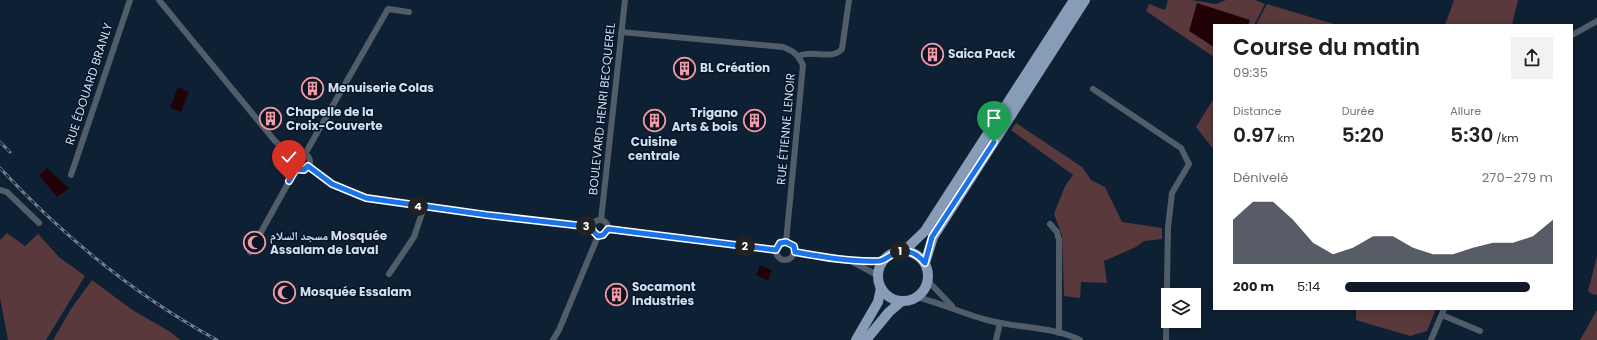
<!DOCTYPE html>
<html lang="fr">
<head>
<meta charset="utf-8">
<style>
	:root { --surface:#fff; --page:#f2f2f2; --text:#202124; --muted:#757577; --accent:#111827 }
	body { margin:0; font-family:Poppins,"Noto Naskh Arabic",sans-serif; background:var(--page); color:var(--text); height:100vh; display:flex; flex-direction:column; font-size:15px; white-space:nowrap }
	* { box-sizing:border-box; margin:0 }
	p { font-size:13px; color:var(--muted) }
	.icon { flex:none; width:22px; height:22px; fill:none; stroke:currentColor; stroke-width:2; stroke-linecap:round; stroke-linejoin:round }
	.map { position:relative; flex:1; overflow:hidden }
	.sheet { position:absolute; left:1213px; top:24px; width:360px; height:286px; display:flex; flex-direction:column; background:var(--surface); border-radius:0px; box-shadow:0 2px 10px #0003 }
	.sheet>* { flex:none }
	.buttons { position:absolute; left:1161px; top:288px; display:grid; gap:8px }
	.buttons a { display:grid; place-items:center; width:40px; height:40px; border-radius:0px; background:var(--surface); box-shadow:0 2px 10px #0003; font-size:20px }
	.pin { position:absolute; display:grid; place-items:center; width:34px; height:34px; color:#fff; margin:-41px -17px; border-radius:50% 50% 50% 0; rotate:-45deg; box-shadow:0 0 4px #0007 }
	.pin .icon { rotate:45deg }
	.km { position:absolute; width:20px; height:20px; margin:-10px; border-radius:50%; background:#222; color:#fff; font-size:11px; line-height:20px; text-align:center }
	.round { display:grid; place-items:center; flex:none; width:42px; height:42px; border-radius:0px; background:var(--page) }
	.summary { display:flex; align-items:center; justify-content:space-between; height:68px; padding:0 20px }
	h1 { font-size:22px; font-weight:600; line-height:30px }
	.stats { display:grid; grid-template-columns:repeat(3,1fr); gap:6px; height:68px; padding:4px 20px }
	.stats div { display:grid; align-content:center }
	.stats b { font-size:20px; font-weight:600 }
	.stats small { font-size:11px; font-weight:400 }
	.stats p { font-size:11px }
	.chart { height:112px; padding:8px 20px }
	.chart p { display:flex; justify-content:space-between }
	.chart svg { width:100%; height:72px; margin-top:4px; fill:var(--accent); opacity:.7 }
	ul { padding:0 20px; list-style:none; font-size:13px }
	li { display:grid; grid-template-columns:64px 48px 1fr; align-items:center; height:30px }
	li i { height:10px; border-radius:5px; background:var(--accent) }
	.map>svg:first-child { display:block }
	.green { fill:#59393c }
	.water { fill:#210307 }
	.lines { fill:none; stroke-linecap:round; stroke-linejoin:round }
	.minor { stroke:#525d6a; stroke-width:6 }
	.primary { stroke:#869cb7; stroke-width:10 }
	.rail-casing { stroke:#707f90; stroke-width:3 }
	.rail { stroke:#05162a; stroke-width:1.5; stroke-dasharray:4.5; stroke-linecap:butt }
	.route-casing { stroke:#fff; stroke-width:8 }
	.route { stroke:#1a73e8; stroke-width:5 }
	.labels { text-anchor:middle; stroke-width:3; stroke-linejoin:round; paint-order:stroke }
	.poi-label { font-size:12px; font-weight:bold; fill:#d4dfee; stroke:#05162a; text-anchor:start }
	.street-label { font-size:12px; fill:#d4dfee; stroke:#05162a }
</style>
</head>
<body>
<div class="map">
<svg width="1597" height="340" viewBox="0 0 1597 340">
	<rect width="100%" height="100%" fill="#0e2034"/>
	<g class="green">
		<polygon points="1168,0 1191,0 1216,4 1226,0 1255,0 1265,4 1254,25 1214,25 1214,57 1146,11 1149,4 1165,10"/>
		<polygon points="1454,0 1518,0 1512,25 1445,25"/>
		<polygon points="1267,4 1337,25 1256,25"/>
		<polygon points="1214,98 1214,150 1196,127"/>
		<polygon points="1016,123 1082,167 1091,180 1105,187 1122,222 1162,228 1162,239 1144,241 1136,247 1104,261 1107,283 1081,282 1080,298 1064,296 1062,235 1054,214 1065,186 1073,175 1011,130"/>
		<polygon points="7,233 25,246 38,234 59,257 85,276 46,340 8,340 0,298 0,240"/>
		<polygon points="1597,256 1597,295 1592,294 1588,291"/>
		<polygon points="92,280 131,309 172,333 180,340 53,340 71,309"/>
		<polygon points="1356,309 1436,309 1427,331 1410,336 1356,320"/>
		<polygon points="1597,310 1597,340 1580,340"/>
	</g>
	<g class="water">
		<polygon points="1197,3 1250,20 1248,25 1214,25 1214,47 1189,31"/>
		<polygon points="178,87 189,92 181,112 170,108"/>
		<polygon points="47,168 69,188 57,197 39,175"/>
		<polygon points="760,265 772,270 768,281 756,275"/>
	</g>
	<g class="lines">
		<g class="minor">
			<polyline points="159,0 275,141 294,157"/>
			<path d="M621,32L783,47C794,51 798,55 803,65L786,242"/>
			<polyline points="1572,35 1597,21"/>
			<path d="M799,56C812,49 831,61 842,49L849,0"/>
			<polyline points="1093,89 1181,148 1189,164 1172,193 1168,227 1166,340"/>
			<circle cx="301" cy="162" r="9"/>
			<polyline points="305,154 388,9 409,12"/>
			<polyline points="308,166 332,184 366,198 487,215 592,227"/>
			<polyline points="71,175 130,0"/>
			<polyline points="0,190 7,192 39,223"/>
			<polyline points="601,220 625,0"/>
			<circle cx="600" cy="228" r="8"/>
			<polyline points="1050,224 1057,232 1059,240 1059,333"/>
			<polyline points="608,229 776,250"/>
			<circle cx="785" cy="251" r="9"/>
			<polyline points="250,252 296,169"/>
			<polyline points="795,252 847,260 884,260"/>
			<polyline points="851,261 879,276"/>
			<polyline points="389,274 414,237 424,207"/>
			<polyline points="927,280 952,306"/>
			<path d="M916,297C942,303 965,315 991,321C1020,328 1054,327 1080,340"/>
			<polyline points="1442,315 1480,331"/>
			<polyline points="553,340 559,330 598,236"/>
			<polyline points="996,340 1000,323"/>
			<polyline points="1431,340 1444,309"/>
		</g>
		<g class="primary">
			<polyline points="904,251 925,231 1074,0"/>
			<circle cx="903" cy="276" r="25"/>
			<polyline points="925,263 933,237 1085,0"/>
			<polyline points="856,340 878,302 881,288"/>
			<polyline points="866,340 889,312 902,301"/>
		</g>
		<defs>
			<g id="rail">
				<polyline points="0,142 10,152"/>
				<path d="M0,168C63,236 136,296 217,340"/>
			</g>
		</defs>
		<use href="#rail" class="rail-casing"/>
		<use href="#rail" class="rail"/>
	</g>
	<g class="lines">
		<defs>
			<path id="route" d="M289,181L296,169L304,170L308,166L332,184L366,198L487,215L592,227L593,231L598,236L603,235L608,229L776,250L780,243L786,242L794,246L795,252C822,257 851,262 879,261C888,260 893,250 904,251C913,251 919,256 925,263L932,237L994,142"/>
		</defs>
		<use href="#route" class="route-casing"/>
		<use href="#route" class="route"/>
	</g>
	<defs>
		<symbol id="building-ring" viewBox="-11 -11 22 22"><circle r="9.5" fill="#05162a" stroke="#f49aa3" stroke-width="1.5"/><path d="M-4-6H4V6H1V3H-1V6H-4ZM-2.5-4.3h1.7v1.8h-1.7ZM.8-4.3h1.7v1.8H.8ZM-2.5-1h1.7V.8h-1.7ZM.8-1h1.7V.8H.8Z" fill="#f49aa3"/></symbol>
		<symbol id="mosque-ring" viewBox="-11 -11 22 22"><circle r="9.5" fill="#05162a" stroke="#f49aa3" stroke-width="1.5"/><path d="M3.5-4.9A6 6 0 1 0 3.5 4.9A5 5 0 1 1 3.5-4.9Z" fill="#f49aa3"/></symbol>
	</defs>
	<g fill-rule="evenodd">
		<use href="#building-ring" x="920" y="42" width="25" height="25"/>
		<use href="#building-ring" x="672" y="56" width="25" height="25"/>
		<use href="#building-ring" x="300" y="76" width="25" height="25"/>
		<use href="#building-ring" x="258" y="106" width="25" height="25"/>
		<use href="#building-ring" x="742" y="108" width="25" height="25"/>
		<use href="#building-ring" x="642" y="108" width="25" height="25"/>
		<use href="#mosque-ring" x="242" y="230" width="25" height="25"/>
		<use href="#mosque-ring" x="272" y="280" width="25" height="25"/>
		<use href="#building-ring" x="604" y="282" width="25" height="25"/>
	</g>
	<g class="labels">
		<g class="poi-label">
			<text x="948" y="58">Saica Pack</text>
			<text x="700" y="72">BL Création</text>
			<text x="328" y="92">Menuiserie Colas</text>
			<text x="286" y="116">Chapelle de la<tspan x="286" dy="14">Croix-Couverte</tspan></text>
			<text x="738" y="117" text-anchor="end">Trigano<tspan x="738" dy="14">Arts &amp; bois</tspan></text>
			<text x="654" y="146" text-anchor="middle">Cuisine<tspan x="654" dy="14">centrale</tspan></text>
			<text x="270" y="240">مسجد السلام Mosquée<tspan x="270" dy="14">Assalam de Laval</tspan></text>
			<text x="632" y="291">Socamont<tspan x="632" dy="14">Industries</tspan></text>
			<text x="300" y="296">Mosquée Essalam</text>
		</g>
		<g class="street-label">
			<text transform="translate(89 84) rotate(-72)" y="4">RUE ÉDOUARD BRANLY</text>
			<text transform="translate(602 109) rotate(-84)" y="4">BOULEVARD HENRI BECQUEREL</text>
			<text transform="translate(786 129) rotate(-85)" y="4">RUE ÉTIENNE LENOIR</text>
		</g>
	</g>
</svg>
<div class="buttons">
<a><svg class="icon" aria-label="layers" viewBox="0 0 24 24"><path d="M12 4l9 5-9 5-9-5zM3 14l9 5 9-5"/></svg></a>
</div>
<div class="pin" style="left:994px;top:142px;background:#1e9e55"><svg class="icon" aria-label="arrive" viewBox="0 0 24 24"><path d="M6 21V4h12l-3 4 3 4H6"/></svg></div>
<div class="pin" style="left:289px;top:181px;background:#d93025"><svg class="icon" aria-label="check" viewBox="0 0 24 24"><path d="M5 12l5 5 9-10"/></svg></div>
<b class="km" style="left:900px;top:251px">1</b>
<b class="km" style="left:745px;top:246px">2</b>
<b class="km" style="left:586px;top:226px">3</b>
<b class="km" style="left:418px;top:206px">4</b>
<section class="sheet">
<div class="summary"><div><h1>Course du matin</h1><p>09:35</p></div><a class="round"><svg class="icon" aria-label="share" viewBox="0 0 24 24"><path d="M12 15V3M7 8l5-5 5 5M5 13v7h14v-7"/></svg></a></div>
<div class="stats">
<div><p>Distance</p><b>0.97<small> km</small></b></div>
<div><p>Durée</p><b>5:20</b></div>
<div><p>Allure</p><b>5:30<small> /km</small></b></div>
</div>
<div class="chart"><p><span>Dénivelé</span>270–279 m</p>
<svg viewBox="0 0 160 44" preserveAspectRatio="none"><path d="M0 44V17L10 6L20 6L30 17L40 31L50 38L60 34L70 27L80 27L90 34L100 38L110 38L120 34L130 31L140 31L150 27L160 17V44z"/></svg>
</div>
<ul>
<li><b>200 m</b>5:14<i style="width:89%"></i></li>
</ul>
</section>
</div>
</body>
</html>
